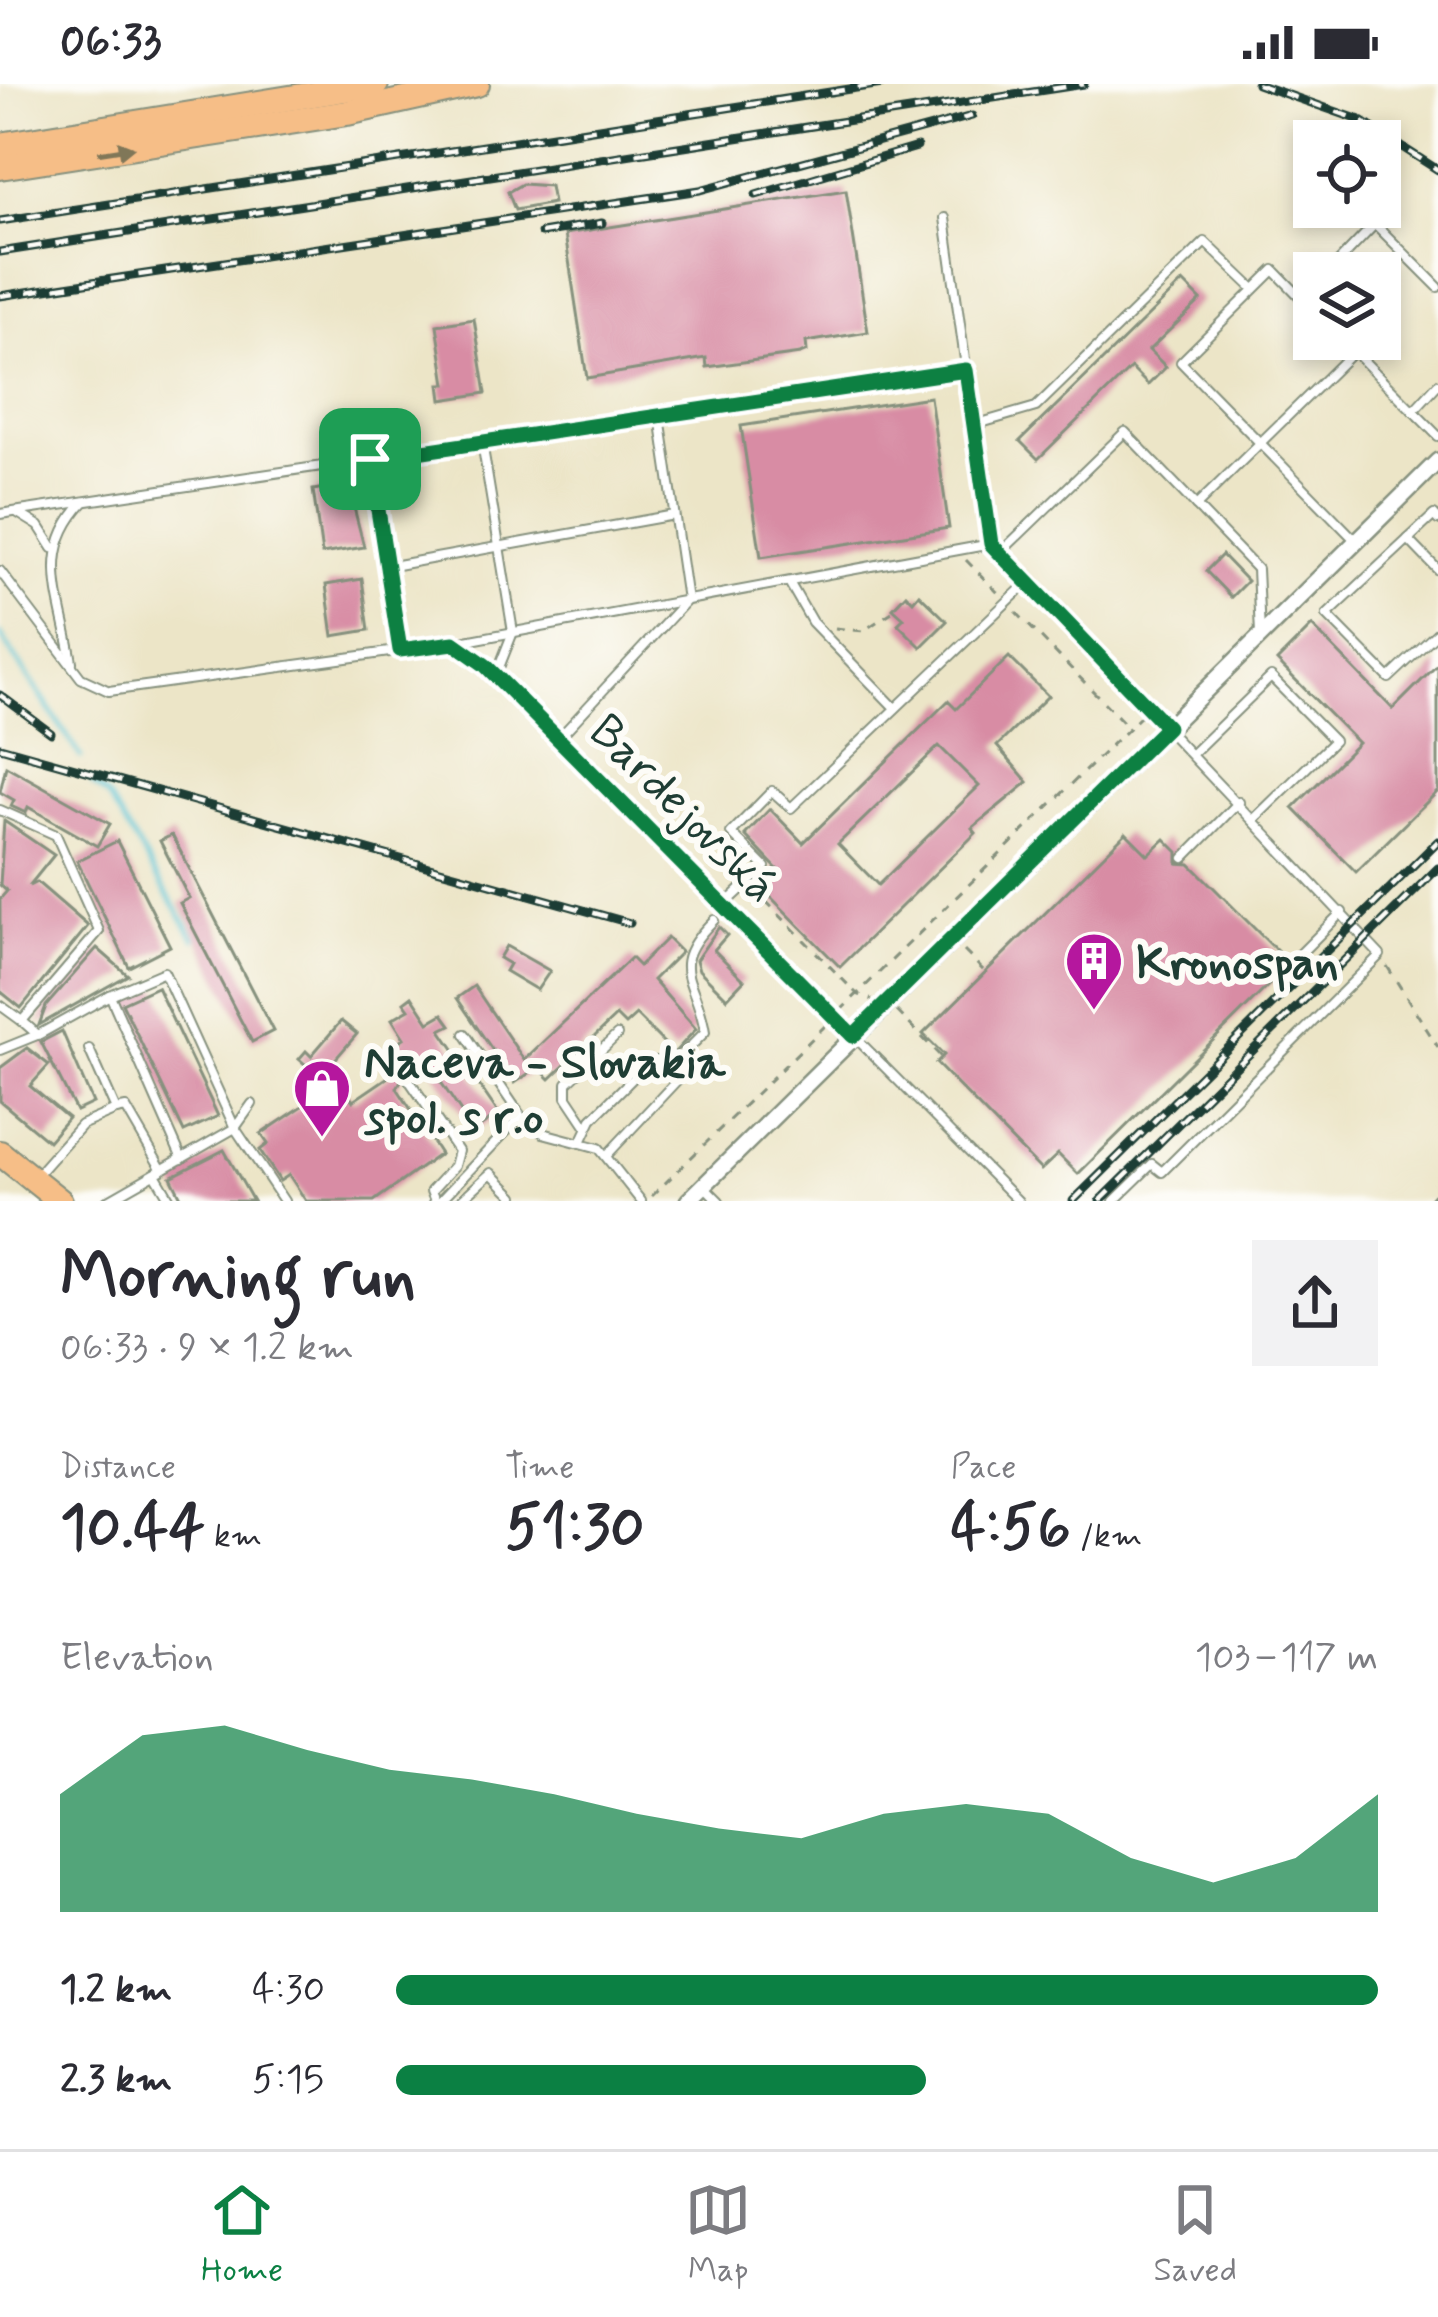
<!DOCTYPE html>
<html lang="en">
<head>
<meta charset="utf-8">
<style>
	:root { --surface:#fff; --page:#f2f2f3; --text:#2b2b33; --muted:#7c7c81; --line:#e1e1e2; --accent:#0b8043 }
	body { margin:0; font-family:Mynerve,sans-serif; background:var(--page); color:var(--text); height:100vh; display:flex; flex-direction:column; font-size:45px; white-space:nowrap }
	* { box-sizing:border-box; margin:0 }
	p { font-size:39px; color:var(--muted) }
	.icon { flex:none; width:66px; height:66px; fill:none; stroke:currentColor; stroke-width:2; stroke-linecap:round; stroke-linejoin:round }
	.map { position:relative; height:1117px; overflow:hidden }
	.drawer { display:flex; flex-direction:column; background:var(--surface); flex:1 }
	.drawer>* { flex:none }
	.fabs { position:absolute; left:1293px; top:36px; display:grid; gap:24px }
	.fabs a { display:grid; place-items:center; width:108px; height:108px; border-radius:0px; background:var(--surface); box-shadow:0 6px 18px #0003; font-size:60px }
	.pin { position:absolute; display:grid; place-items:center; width:102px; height:102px; color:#fff; margin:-51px; border-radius:24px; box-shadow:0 6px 18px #0006 }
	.round { display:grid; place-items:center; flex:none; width:126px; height:126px; border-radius:0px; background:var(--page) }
	.head { display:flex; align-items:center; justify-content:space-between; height:204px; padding:0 60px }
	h1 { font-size:66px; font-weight:700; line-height:90px }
	.stats { display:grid; grid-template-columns:repeat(3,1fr); gap:18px; height:204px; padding:12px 60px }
	.stats div { display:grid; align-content:center }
	.stats b { font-size:60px; font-weight:700 }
	.stats small { font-size:33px; font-weight:400 }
	.stats p { font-size:33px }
	.chart { height:336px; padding:24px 60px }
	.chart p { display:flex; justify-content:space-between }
	.chart svg { width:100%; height:216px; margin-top:12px; fill:var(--accent); opacity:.7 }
	ul { padding:0 60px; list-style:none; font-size:39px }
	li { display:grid; grid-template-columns:192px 144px 1fr; align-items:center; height:90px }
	li i { height:30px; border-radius:15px; background:var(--accent) }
	.status { display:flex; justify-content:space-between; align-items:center; height:84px; padding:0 60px; background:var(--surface); direction:ltr }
	.status svg { height:33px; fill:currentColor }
	.dock { display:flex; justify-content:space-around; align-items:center; height:168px; border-top:3px solid var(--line); background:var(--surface); font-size:33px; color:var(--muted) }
	.dock a { display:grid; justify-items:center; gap:6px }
	.dock .current { color:var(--accent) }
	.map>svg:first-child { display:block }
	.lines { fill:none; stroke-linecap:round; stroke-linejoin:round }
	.stream { stroke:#5ac5d4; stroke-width:4.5 }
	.building { fill:#d88ca4; fill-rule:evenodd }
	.lane-casing { stroke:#86917e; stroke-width:12 }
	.street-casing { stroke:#86917e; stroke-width:20 }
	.primary-casing { stroke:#86917e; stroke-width:28 }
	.path { stroke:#86917e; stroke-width:3; stroke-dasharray:9 9; stroke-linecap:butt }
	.lane { stroke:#fff; stroke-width:8 }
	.street { stroke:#fff; stroke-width:15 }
	.primary { stroke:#f6be87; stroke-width:24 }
	.rail-casing { stroke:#1f3d34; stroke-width:9 }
	.rail { stroke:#fdfcf7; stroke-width:4.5; stroke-dasharray:14; stroke-linecap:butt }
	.oneway { fill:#807759 }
	.route-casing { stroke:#fff; stroke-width:24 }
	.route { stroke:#0b8043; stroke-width:15 }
	.labels { text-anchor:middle; stroke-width:12; stroke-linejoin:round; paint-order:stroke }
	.street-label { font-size:48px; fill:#1f3d34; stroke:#fdfcf7 }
	.poi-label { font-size:48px; font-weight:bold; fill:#1f3d34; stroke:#fdfcf7; text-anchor:start }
</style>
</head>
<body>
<div class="status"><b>06:33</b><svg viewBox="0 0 49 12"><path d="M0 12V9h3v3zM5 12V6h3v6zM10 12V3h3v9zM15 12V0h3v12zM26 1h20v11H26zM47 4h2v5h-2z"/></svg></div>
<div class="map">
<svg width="1438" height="1117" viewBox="0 0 1438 1117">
	<rect width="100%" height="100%" fill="#fdfcf7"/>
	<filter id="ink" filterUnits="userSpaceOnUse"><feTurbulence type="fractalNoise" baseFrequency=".00833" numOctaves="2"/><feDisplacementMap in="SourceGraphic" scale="24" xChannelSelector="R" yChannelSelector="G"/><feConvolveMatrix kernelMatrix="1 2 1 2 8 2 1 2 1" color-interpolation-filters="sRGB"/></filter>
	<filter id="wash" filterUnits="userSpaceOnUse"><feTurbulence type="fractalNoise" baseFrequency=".004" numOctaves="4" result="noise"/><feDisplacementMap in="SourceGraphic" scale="48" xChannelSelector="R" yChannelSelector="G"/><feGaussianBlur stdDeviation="2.7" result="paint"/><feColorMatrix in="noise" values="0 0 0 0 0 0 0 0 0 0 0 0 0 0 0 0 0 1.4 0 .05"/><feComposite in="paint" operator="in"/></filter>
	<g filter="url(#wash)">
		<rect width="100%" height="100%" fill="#ece5c7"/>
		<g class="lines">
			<g class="stream">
				<polyline points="0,550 81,673"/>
				<polyline points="92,699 108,713 195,855"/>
			</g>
		</g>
		<g id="blocks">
			<g class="building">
				<polygon points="522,100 550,102 553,119 515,126 508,108"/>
				<polygon points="846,106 868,248 806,258 807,267 800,270 707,283 706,274 587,294 565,150"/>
				<polygon points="1183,198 1201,216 1149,266 1166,283 1148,301 1131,284 1038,375 1020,357"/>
				<polygon points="474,235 486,309 442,316 440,300 446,300 437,241"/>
				<polygon points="930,313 949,444 761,473 741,342"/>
				<polygon points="348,400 364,463 322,470 313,406"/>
				<polygon points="1222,471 1247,497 1231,513 1206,487"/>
				<polygon points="362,495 369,546 333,552 326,501"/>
				<polygon points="906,510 913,517 919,510 947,537 921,563 898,540 904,534 893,524"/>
				<polygon points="1312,542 1393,625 1438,580 1438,707 1356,788 1293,724 1358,659 1277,577"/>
				<path d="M1009,573L1048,612L997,662L1028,698L972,744L976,749L840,883L760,802L777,785L745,751L770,725L803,759L948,617L956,625ZM939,662L979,702L878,801L838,760Z"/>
				<polygon points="6,682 110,740 97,762 28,723 26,729 11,722 14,716 0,708"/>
				<polygon points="4,737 54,771 29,802 37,798 88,842 21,924 0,907 0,815 7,807 0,801"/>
				<polygon points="1126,749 1148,771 1165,755 1178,768 1178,779 1190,780 1284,874 1284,886 1078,1090 1058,1070 1041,1086 936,979 944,971 923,950"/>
				<polygon points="172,751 273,947 252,958 180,819 189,814 160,757"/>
				<polygon points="117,757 170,862 129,883 77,777"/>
				<polygon points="719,843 727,851 714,866 744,896 727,914 699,886 696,876"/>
				<polygon points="667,854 681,868 653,896 696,945 674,969 636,931 625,941 616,932 550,995 538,983 515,999 457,914 474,902 524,976 631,874 639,882"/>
				<polygon points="506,862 550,887 537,906 505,887 509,880 499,874"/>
				<polygon points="97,864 128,891 39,941 46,922"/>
				<polygon points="157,903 218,1032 184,1048 122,919"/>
				<polygon points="412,912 429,938 443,930 451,941 441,946 499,1030 474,1047 430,982 416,992 405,989 397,1004 440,1070 374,1117 306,1117 289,1091 280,1097 260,1066 268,1060 261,1050 340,997 353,1017 394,989 381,969 404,954 392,935 409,925 404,918"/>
				<polygon points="341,937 357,950 320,993 299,975 306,967 311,972"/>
				<polygon points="62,947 93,1019 76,1027 41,958"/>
				<polygon points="27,964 49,981 30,1002 68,1034 48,1057 0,1017 0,984"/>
				<polygon points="224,1066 253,1117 183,1117 171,1093"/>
			</g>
		</g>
	</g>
	<g filter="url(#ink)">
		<use href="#blocks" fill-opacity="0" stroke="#86917e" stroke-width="3"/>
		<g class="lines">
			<defs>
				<g id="lane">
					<polyline points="945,134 991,460 1380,871 1162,1088 1152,1080 1114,1117"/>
					<polyline points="1328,189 1375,140 1438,203"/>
					<polyline points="1314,227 1274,186 1181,278 1355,456"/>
					<polyline points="1342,255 1438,352"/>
					<polyline points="1413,327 1438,300"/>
					<polyline points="974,341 1036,323 1205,158 1254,205"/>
					<polyline points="482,358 513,548 496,591"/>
					<polyline points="369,375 400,566"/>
					<polyline points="1196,422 1354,267"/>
					<polyline points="18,429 39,442 53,464"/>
					<polyline points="0,430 966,286"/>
					<polyline points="1438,436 1434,431 1327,531 1389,594 1438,548"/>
					<polyline points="1408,455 1438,486"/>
					<polyline points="1000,469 1125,348 1257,485 1260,550"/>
					<polyline points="386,483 674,431"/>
					<polyline points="0,487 81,594 109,607 454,559 485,581 1018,1117"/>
					<polyline points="789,498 812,538 895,624"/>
					<polyline points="455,559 991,460"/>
					<path d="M72,578C62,514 36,469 84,418"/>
					<polyline points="558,655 687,516 660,332"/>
					<polyline points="1193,669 1271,593 1334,657 1255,734"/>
					<polyline points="0,726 56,751 99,847 22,937 0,921"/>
					<polyline points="1184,774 1239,718"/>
					<polyline points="723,822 765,783 731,749 772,707 791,724 1028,498"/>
					<polyline points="1290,880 1342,828"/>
					<polyline points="22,937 38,951 110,911"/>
					<polyline points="465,950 525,1038 543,1049 599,1064 641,1117"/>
					<polyline points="0,966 37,951"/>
					<polyline points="409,996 458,1067 454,1082 431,1107 435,1117"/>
					<polyline points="116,1026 126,1024 162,1086"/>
					<polyline points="587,1043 567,1013 567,999 617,951"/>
					<polyline points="582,1056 592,1035 650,977 684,977"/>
					<path d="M607,1071L681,992L685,968L705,948C697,894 664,885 714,836"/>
					<polyline points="182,1075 110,911 164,888 235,1044 284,1117"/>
					<polyline points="155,1090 171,1117"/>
					<polyline points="34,1094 81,1041 116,1026 89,965"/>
					<polyline points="705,1103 719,1117"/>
					<polyline points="107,1117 235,1044 252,1020"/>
					<polyline points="440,1117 520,1033"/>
					<polyline points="460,1117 491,1089 514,1112"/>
				</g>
				<polyline id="street" points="688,1117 1438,377"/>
				<g id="primary">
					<polyline points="0,61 376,0"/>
					<polyline points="0,83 347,29 477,0"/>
					<polyline points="0,1069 60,1117"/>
				</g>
			</defs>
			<use href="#lane" class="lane-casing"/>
			<use href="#street" class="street-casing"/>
			<use href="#primary" class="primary-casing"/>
			<g class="path">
				<polyline points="966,476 1001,512"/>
				<polyline points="1016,528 1129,644"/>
				<polyline points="835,544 863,547 895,526"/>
				<polyline points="753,804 857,910 872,916"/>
				<polyline points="964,867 985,888"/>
				<polyline points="1387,882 1438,963"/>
				<polyline points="840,927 1142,631"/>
				<polyline points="897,927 942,974"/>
				<polyline points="652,1112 829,938"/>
				<polyline points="1428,1117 1438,1106"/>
			</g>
			<use href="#lane" class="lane"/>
			<use href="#street" class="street"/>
			<use href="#primary" class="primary"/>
			<defs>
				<g id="rail">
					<polyline points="1257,0 1360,36 1438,86"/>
					<polyline points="756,111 917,63"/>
					<polyline points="0,137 882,0"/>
					<polyline points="541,149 602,139"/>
					<polyline points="0,168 1084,0"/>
					<polyline points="0,212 700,106 972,32"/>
					<polyline points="0,611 51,649"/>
					<polyline points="0,663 630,839"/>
					<polyline points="1073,1117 1438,757"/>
					<polyline points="1100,1117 1438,784"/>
				</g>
			</defs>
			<use href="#rail" class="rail-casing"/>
			<use href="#rail" class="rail"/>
		</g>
		<defs><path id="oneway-solid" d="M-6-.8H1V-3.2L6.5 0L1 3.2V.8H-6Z" transform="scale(3)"/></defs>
		<use class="oneway" href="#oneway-solid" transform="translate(116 66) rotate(-9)"/>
	</g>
	<g class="lines" filter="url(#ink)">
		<defs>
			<polygon id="route" points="966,286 991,460 1167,643 853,952 485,581 454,559 400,566 370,375"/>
		</defs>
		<use href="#route" class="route-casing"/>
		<use href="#route" class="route"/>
	</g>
	<defs>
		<symbol id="building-pin" viewBox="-11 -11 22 30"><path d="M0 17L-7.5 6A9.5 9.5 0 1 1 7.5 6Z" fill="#b5179e" stroke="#fdfcf7"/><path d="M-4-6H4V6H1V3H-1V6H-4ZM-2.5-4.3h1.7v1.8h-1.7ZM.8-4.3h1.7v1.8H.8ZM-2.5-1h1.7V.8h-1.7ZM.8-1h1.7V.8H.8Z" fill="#fff"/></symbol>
		<symbol id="shop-pin" viewBox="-11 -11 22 30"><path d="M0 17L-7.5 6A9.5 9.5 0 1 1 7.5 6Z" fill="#b5179e" stroke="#fdfcf7"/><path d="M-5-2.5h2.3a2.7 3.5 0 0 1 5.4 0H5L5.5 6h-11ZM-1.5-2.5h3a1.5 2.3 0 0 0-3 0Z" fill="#fff"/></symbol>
	</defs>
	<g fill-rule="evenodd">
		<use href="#building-pin" x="1061" y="844" width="66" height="90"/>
		<use href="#shop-pin" x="289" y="971" width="66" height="90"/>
	</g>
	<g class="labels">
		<g class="street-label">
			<text transform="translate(685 723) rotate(45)" y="17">Bardejovská</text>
		</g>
		<g class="poi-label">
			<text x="1136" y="894">Kronospan</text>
			<text x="364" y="993">Naceva - Slovakia<tspan x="364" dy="55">spol. s r.o</tspan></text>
		</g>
	</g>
</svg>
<div class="fabs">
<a><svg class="icon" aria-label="locate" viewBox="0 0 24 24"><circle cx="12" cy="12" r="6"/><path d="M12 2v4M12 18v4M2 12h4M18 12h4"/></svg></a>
<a><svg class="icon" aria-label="layers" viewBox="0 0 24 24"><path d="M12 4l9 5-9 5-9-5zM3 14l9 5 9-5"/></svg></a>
</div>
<div class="pin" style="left:370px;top:375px;background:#1e9e55"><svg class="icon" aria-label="arrive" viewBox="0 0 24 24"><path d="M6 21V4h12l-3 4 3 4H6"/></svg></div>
</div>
<section class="drawer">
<div class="head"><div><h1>Morning run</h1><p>06:33 · 9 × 1.2 km</p></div><a class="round"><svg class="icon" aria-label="share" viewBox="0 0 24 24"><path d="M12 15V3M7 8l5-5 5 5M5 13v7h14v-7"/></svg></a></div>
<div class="stats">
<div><p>Distance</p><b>10.44<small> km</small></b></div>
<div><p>Time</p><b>51:30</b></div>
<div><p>Pace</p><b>4:56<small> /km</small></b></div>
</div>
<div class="chart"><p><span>Elevation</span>103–117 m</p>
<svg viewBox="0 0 160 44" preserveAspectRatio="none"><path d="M0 44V20L10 8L20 6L30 11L40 15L50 17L60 20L70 24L80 27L90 29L100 24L110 22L120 24L130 33L140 38L150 33L160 20V44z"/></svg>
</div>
<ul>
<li><b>1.2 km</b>4:30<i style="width:100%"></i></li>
<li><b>2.3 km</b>5:15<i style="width:54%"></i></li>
</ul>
</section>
<nav class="dock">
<a class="current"><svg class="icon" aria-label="home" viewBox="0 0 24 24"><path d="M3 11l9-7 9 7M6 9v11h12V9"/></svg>Home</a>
<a><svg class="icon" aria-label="map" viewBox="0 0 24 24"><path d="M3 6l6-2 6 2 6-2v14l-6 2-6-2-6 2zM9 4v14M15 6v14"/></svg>Map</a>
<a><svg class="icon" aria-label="saved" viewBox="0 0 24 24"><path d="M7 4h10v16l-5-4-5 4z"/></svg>Saved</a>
</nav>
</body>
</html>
